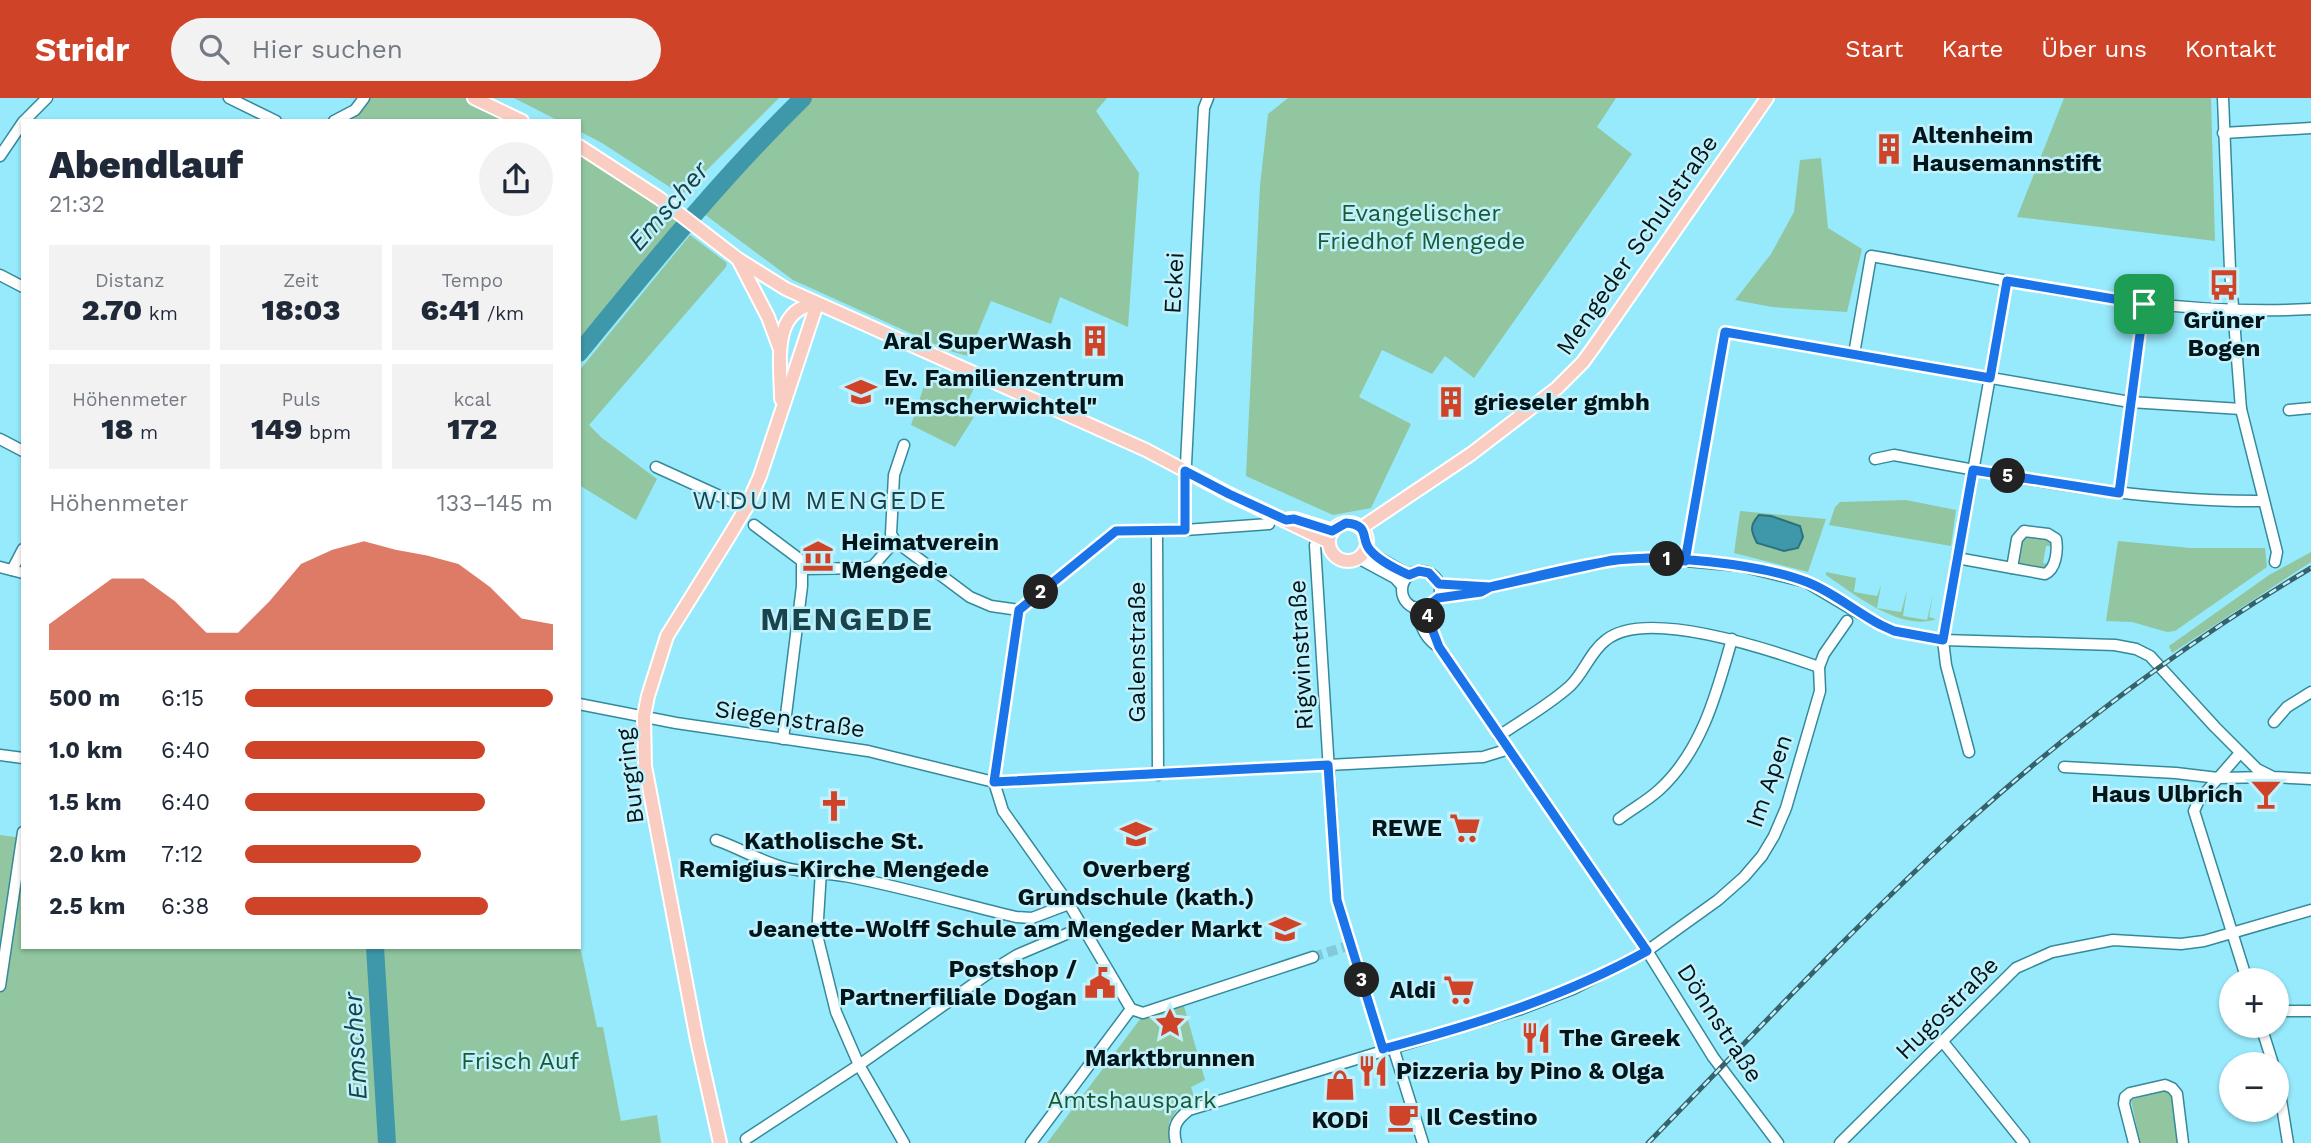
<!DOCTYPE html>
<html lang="de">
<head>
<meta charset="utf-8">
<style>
	:root { --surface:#fff; --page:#f2f2f3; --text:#1f2937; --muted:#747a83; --accent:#cf4428 }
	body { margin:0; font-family:"Work Sans",sans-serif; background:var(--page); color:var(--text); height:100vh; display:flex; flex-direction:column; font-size:26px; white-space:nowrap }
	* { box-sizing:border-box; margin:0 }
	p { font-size:23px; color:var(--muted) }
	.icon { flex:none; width:38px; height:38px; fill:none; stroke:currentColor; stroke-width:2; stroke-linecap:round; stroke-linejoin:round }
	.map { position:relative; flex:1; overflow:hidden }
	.drawer { position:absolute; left:21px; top:21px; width:560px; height:830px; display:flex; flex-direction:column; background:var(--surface); border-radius:0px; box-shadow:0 2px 5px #0004 }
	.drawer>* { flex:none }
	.tools { position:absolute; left:2219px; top:870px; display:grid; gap:14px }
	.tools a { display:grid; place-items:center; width:70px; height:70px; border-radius:50%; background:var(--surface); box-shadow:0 2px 5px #0004; font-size:35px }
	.pin { position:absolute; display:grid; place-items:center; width:60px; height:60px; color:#fff; margin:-30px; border-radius:14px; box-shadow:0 4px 10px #0006 }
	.km { position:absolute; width:35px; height:35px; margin:-18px; border-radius:50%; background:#222; color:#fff; font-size:19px; line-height:35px; text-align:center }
	.round { display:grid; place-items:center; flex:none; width:74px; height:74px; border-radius:37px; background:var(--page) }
	.head { display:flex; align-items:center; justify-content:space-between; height:119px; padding:0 28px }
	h1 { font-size:38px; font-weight:800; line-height:52px }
	.metrics { display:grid; grid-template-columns:repeat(3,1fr); gap:10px; height:119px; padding:7px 28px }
	.metrics div { display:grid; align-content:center; border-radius:0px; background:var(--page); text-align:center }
	.metrics b { font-size:30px; font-weight:800 }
	.metrics small { font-size:19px; font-weight:400 }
	.metrics p { font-size:19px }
	.chart { height:196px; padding:14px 28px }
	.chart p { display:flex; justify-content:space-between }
	.chart svg { width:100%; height:126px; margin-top:7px; fill:var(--accent); opacity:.7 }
	ul { padding:0 28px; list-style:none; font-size:23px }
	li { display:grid; grid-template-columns:112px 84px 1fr; align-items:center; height:52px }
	li i { height:18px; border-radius:9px; background:var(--accent) }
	header { display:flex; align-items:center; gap:42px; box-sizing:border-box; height:98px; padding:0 35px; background:var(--accent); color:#fff }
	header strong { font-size:33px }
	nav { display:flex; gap:38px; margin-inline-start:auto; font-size:24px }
	.search { width:490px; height:63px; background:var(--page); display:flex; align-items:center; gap:18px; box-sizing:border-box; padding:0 24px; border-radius:38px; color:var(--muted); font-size:26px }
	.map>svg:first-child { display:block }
	.green { fill:#91c6a0 }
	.water { fill:#3f98aa; stroke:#2c717f; stroke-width:2 }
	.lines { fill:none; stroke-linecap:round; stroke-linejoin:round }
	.river { stroke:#3f98aa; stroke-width:18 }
	.minor-tunnel { stroke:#80cada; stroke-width:10; stroke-dasharray:10 5; stroke-linecap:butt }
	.minor-casing { stroke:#348a9b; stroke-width:13 }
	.major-casing { stroke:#fff; stroke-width:16 }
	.minor { stroke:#fff; stroke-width:10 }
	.major { stroke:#facdc2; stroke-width:12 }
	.rail-casing { stroke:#36626b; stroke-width:5 }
	.rail { stroke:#c2f1fc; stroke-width:2.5; stroke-dasharray:8; stroke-linecap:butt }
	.route-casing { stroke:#fff; stroke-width:14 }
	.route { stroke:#1a73e8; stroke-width:9 }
	.labels { text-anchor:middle; stroke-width:5; stroke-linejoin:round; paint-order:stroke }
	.poi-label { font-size:24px; font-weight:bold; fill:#00161b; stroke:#c2f1fc; text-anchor:start }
	.park-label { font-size:24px; fill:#175b33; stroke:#c2f1fc }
	.street-label { font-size:24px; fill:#00161b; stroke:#c2f1fc }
	.water-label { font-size:26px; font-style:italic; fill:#184149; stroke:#c2f1fc }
	.neighbourhood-label { font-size:26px; letter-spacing:2px; fill:#17444d; stroke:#c2f1fc }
	.district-label { font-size:32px; font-weight:bold; letter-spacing:2px; fill:#17444d; stroke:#c2f1fc }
</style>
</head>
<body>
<header>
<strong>Stridr</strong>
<div class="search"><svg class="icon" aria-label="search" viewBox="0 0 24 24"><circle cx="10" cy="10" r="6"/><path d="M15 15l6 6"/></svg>Hier suchen</div>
<nav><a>Start</a><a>Karte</a><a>Über uns</a><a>Kontakt</a></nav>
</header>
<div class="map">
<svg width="2311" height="1045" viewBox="0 0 2311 1045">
	<rect width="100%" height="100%" fill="#97eafc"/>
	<g class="green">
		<polygon points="368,0 474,0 522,23 349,23 364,10"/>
		<polygon points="514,0 779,0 682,97 602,45 579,33 579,23 559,23"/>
		<polygon points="812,0 1107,0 1096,13 1139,75 1128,229 1060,199 1051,226 991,203 968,258 950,253 793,182 700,113"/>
		<polygon points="1288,0 1616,0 1597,29 1632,56 1474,280 1445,258 1432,276 1382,252 1359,299 1411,326 1371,410 1333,417 1246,378 1260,87 1268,16"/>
		<polygon points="2064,0 2211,0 2215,143 2017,119"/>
		<polygon points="579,48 689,122 579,255"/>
		<polygon points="1821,60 1828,130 1862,151 1847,214 1772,209 1735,202 1771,156 1794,114 1800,62"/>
		<polygon points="690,137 727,165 726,169 589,327 602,340 657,381 636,422 579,387 579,273"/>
		<polygon points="930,270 974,290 963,313 974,319 955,349 911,327"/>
		<polygon points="1906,402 1956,412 1951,448 1829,427 1835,409 1840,404"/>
		<polygon points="1740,413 1826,421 1808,474 1734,455"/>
		<path d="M2026,437L2052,443L2053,448H2046L2043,465L2050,467C2041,473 2025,471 2018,463L2021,443Z"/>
		<polygon points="2118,443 2190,450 2265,450 2267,469 2175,533 2167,534 2132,524 2106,523"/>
		<polygon points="2311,454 2311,464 2172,555 2169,548 2269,477"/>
		<path d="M1826,474L1856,480L1854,494L1877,498L1881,487L1877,510L1901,514L1907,492L1903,518L1927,522L1933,496L1929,519L1936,521C1901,534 1854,496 1826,477Z"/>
		<polygon points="23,734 23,849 579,849 579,843 597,929 603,929 621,1023 657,1017 661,1045 0,1045 0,737 22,740"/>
		<polygon points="1184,908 1205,982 1191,989 1195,1002 1179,1009 1169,1024 1173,1045 1047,1045 1141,920"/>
		<polygon points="2165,992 2172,997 2177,1045 2140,1045 2131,1002"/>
	</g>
	<path class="water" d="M1759,417L1771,418L1800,428L1803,439L1798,450L1784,453L1757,445C1751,433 1749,428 1759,417Z"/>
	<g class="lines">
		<g class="river">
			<path d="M579,255C651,167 722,79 803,0"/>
			<polyline points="375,849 387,1045"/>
		</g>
		<polyline class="minor-tunnel" points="1313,859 1351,847"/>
		<defs>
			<g id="minor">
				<polyline points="229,0 276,23"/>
				<polyline points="2223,0 2230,171 2241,311 2277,454 2275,464"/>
				<polyline points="24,23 47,0"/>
				<polyline points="334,23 355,12 364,0"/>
				<polyline points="2223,35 2311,30"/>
				<polyline points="0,58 23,24"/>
				<polyline points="0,177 23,189"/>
				<path d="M1854,256L1871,158C2020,183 2158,220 2311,211"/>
				<polyline points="2289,312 2311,310"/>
				<polyline points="0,341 23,353"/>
				<polyline points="904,347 894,377 891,436 895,443 970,499 991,508 1019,512"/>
				<path d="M1875,361L1894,357C2016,380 2138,404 2263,403"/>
				<polyline points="656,369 746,410"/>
				<polyline points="2119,395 2144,207"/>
				<polyline points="754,427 802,463 802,488 783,641"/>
				<polyline points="1157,432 1158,677"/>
				<polyline points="1185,432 1185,386 1202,47 1204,10 1208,0"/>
				<path d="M2024,433L2048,436L2056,441C2058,453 2056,471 2045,476L2012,470L2017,441Z"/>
				<polyline points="1315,447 1337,802 1383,951"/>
				<polyline points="1366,449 1373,456 1409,477"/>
				<polyline points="1358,460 1395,480 1402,488"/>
				<polyline points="1957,460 2012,470"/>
				<polyline points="1685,463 1725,234 2130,304 2241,311"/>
				<polyline points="0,469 23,475"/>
				<polyline points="803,471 866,470 873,468 895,443"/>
				<polyline points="12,472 23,451"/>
				<circle cx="1421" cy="492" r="19"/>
				<polyline points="1439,486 1490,489"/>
				<polyline points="1438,500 1481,493 1490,489 1613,462 1648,460 1685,463 1741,468 1806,484 1853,512 1894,533 1943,542 2115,547 2136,551 2150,558 2215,629 2257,671 2273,679 2311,681"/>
				<path d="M1414,509C1421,525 1423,540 1439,549"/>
				<polyline points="1427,509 1429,523 1439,549 1646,851 1713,959 1778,1045"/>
				<polyline points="579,606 676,625 868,653 994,684 1483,659 1509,651"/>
				<polyline points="2274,624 2287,609 2311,594"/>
				<path d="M1499,638C1522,622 1549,607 1570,588C1584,575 1590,554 1606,542C1647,509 1774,553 1819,569"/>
				<polyline points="1969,654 1946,567 1943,542 2007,183"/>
				<polyline points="2240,655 2199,702 2194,713 2247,882"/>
				<polyline points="0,657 23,660"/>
				<polyline points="2064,669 2176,675 2218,680 2270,679"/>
				<path d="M1619,721C1632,711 1647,703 1659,692C1702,653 1717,594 1732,541"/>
				<path d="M716,742C740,750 761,764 786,770C807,775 832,775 855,780C909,791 962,806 1016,819L1032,820L1069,806"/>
				<polyline points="821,773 817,837 836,914 859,967 904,1045"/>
				<polyline points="0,888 23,734"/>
				<polyline points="1131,911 1069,806 1003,713 994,684 1019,512 1116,433 1185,432 1269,426"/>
				<polyline points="1131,911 1143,915 1313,859"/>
				<polyline points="2277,913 2311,913"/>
				<polyline points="2261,928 2273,966"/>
				<polyline points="1943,944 2024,1045"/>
				<polyline points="1393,949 1423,1045"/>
				<polyline points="2277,977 2288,1045"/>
				<polyline points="746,1041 859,967 996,870 1017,857 1083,829"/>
				<polyline points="1031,1045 1131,911"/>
				<path d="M1176,1045C1172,1029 1176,1022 1189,1012L1521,911L1573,891L1647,853L1718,802L1744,779L1762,758L1774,738L1786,710L1820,593L1819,569L1824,556L1847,523"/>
				<polyline points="1840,1045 2016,870 2052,854 2113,842 2181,846 2204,843 2311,812"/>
				<polyline points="2134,1045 2124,1006 2125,999 2130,995 2165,987 2172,990 2177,996 2183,1045"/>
			</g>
			<g id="major">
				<polyline points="474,0 522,23"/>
				<polyline points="579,48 659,100 738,161 786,191 1146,352 1229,396 1329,444"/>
				<polyline points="738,161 768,219 779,249"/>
				<path d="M781,301C781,267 770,210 817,206"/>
				<polyline points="1290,421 1294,421 1333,433"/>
				<circle cx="1348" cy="444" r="19"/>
				<polyline points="1361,430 1471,356 1557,290 1583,264 1596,246 1767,0"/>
				<polyline points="720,1045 697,942 645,668 644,618 648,598 667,538 728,440 746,410 760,378 817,206"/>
			</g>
		</defs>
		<use href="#minor" class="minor-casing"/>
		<use href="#major" class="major-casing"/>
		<use href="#minor" class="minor"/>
		<use href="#major" class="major"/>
		<defs>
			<path id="rail" d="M1648,1045C1754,936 1858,824 1970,722C2074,628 2190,542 2311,470"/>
		</defs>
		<use href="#rail" class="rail-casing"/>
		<use href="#rail" class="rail"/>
	</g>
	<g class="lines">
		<defs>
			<path id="route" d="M2144,206L2007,183L1990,280L1725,234L1685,463L1648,460L1613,462L1490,489L1439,486L1429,475L1419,473L1409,477C1396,471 1379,463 1370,452C1360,441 1371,427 1346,425L1332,433L1294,421L1286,422L1229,396L1185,373V432L1116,433L1019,512L994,684L1328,667L1337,802L1383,951C1474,927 1564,899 1647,853L1439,549L1429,523L1427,509L1438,500L1481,494L1490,489C1530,480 1570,469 1610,463C1659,455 1761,466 1807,484C1833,494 1856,514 1881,527L1894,533L1943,542L1973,372L2119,395L2144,206"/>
		</defs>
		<use href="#route" class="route-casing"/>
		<use href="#route" class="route"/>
	</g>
	<defs>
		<symbol id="building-bare" viewBox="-9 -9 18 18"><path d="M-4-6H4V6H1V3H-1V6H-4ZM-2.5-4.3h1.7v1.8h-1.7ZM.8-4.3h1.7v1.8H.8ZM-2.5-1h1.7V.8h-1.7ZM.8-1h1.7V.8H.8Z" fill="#cf4428" stroke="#c2f1fc" stroke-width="2.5" paint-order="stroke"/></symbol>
		<symbol id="bus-bare" viewBox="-9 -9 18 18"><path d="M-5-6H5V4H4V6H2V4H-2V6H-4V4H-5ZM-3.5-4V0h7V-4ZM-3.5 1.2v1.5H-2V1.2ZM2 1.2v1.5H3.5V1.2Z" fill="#cf4428" stroke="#c2f1fc" stroke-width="2.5" paint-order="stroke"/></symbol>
		<symbol id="school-bare" viewBox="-9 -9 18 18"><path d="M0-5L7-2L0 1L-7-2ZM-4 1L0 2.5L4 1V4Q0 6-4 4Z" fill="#cf4428" stroke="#c2f1fc" stroke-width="2.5" paint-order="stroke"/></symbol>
		<symbol id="museum-bare" viewBox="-9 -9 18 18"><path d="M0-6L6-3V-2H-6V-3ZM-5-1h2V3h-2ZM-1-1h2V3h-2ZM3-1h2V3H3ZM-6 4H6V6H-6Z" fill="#cf4428" stroke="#c2f1fc" stroke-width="2.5" paint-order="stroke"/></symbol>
		<symbol id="bar-bare" viewBox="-9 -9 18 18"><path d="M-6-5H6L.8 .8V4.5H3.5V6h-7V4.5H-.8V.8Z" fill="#cf4428" stroke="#c2f1fc" stroke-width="2.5" paint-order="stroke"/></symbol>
		<symbol id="church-bare" viewBox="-9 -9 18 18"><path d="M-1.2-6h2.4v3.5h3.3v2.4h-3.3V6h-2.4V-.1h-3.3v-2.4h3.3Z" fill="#cf4428" stroke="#c2f1fc" stroke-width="2.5" paint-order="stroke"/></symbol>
		<symbol id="supermarket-bare" viewBox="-9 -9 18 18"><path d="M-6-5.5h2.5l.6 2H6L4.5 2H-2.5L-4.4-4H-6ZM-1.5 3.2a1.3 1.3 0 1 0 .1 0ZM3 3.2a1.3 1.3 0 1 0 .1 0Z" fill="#cf4428" stroke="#c2f1fc" stroke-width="2.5" paint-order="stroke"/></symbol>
		<symbol id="civic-bare" viewBox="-9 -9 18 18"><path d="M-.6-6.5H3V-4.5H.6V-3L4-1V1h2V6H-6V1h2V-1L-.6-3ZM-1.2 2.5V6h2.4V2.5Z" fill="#cf4428" stroke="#c2f1fc" stroke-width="2.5" paint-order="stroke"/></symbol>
		<symbol id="sight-bare" viewBox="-9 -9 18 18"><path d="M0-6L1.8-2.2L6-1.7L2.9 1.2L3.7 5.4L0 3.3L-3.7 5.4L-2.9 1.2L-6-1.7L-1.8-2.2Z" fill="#cf4428" stroke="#c2f1fc" stroke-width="2.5" paint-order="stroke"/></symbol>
		<symbol id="restaurant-bare" viewBox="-9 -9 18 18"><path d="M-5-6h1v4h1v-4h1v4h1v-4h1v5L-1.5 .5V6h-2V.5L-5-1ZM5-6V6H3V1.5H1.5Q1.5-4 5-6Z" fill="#cf4428" stroke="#c2f1fc" stroke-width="2.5" paint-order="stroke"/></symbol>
		<symbol id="shop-bare" viewBox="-9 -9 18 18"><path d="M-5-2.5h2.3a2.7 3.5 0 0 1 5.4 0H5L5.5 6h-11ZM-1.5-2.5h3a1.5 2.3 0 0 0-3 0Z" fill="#cf4428" stroke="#c2f1fc" stroke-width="2.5" paint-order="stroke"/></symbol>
		<symbol id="cafe-bare" viewBox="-9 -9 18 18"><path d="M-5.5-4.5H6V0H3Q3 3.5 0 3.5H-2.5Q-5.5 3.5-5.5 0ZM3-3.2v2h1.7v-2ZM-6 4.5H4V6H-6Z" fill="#cf4428" stroke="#c2f1fc" stroke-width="2.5" paint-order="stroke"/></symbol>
	</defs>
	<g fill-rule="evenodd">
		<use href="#building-bare" x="1867" y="29" width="44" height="44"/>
		<use href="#bus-bare" x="2202" y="165" width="44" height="44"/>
		<use href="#building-bare" x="1073" y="221" width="44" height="44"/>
		<use href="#school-bare" x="839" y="272" width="44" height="44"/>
		<use href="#building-bare" x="1429" y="282" width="44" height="44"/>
		<use href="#museum-bare" x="796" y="436" width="44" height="44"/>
		<use href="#bar-bare" x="2244" y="674" width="44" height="44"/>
		<use href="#church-bare" x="812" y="686" width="44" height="44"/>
		<use href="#supermarket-bare" x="1443" y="708" width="44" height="44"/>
		<use href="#school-bare" x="1114" y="714" width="44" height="44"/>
		<use href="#school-bare" x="1263" y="809" width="44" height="44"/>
		<use href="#civic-bare" x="1078" y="863" width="44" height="44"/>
		<use href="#supermarket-bare" x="1437" y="870" width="44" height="44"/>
		<use href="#sight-bare" x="1148" y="903" width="44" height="44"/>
		<use href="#restaurant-bare" x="1514" y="918" width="44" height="44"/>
		<use href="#restaurant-bare" x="1351" y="951" width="44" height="44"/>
		<use href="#shop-bare" x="1318" y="965" width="44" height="44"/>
		<use href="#cafe-bare" x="1381" y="997" width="44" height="44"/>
	</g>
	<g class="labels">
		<g class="poi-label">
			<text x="1912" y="45">Altenheim<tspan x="1912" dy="28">Hausemannstift</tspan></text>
			<text x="2224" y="230" text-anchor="middle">Grüner<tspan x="2224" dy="28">Bogen</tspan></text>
			<text x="1072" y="251" text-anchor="end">Aral SuperWash</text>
			<text x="884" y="288">Ev. Familienzentrum<tspan x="884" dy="28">"Emscherwichtel"</tspan></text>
			<text x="1474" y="312">grieseler gmbh</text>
			<text x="841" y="452">Heimatverein<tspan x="841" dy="28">Mengede</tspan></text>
			<text x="2243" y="704" text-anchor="end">Haus Ulbrich</text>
			<text x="1442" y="738" text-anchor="end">REWE</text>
			<text x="834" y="751" text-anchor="middle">Katholische St.<tspan x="834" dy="28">Remigius-Kirche Mengede</tspan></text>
			<text x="1136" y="779" text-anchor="middle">Overberg<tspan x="1136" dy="28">Grundschule (kath.)</tspan></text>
			<text x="1262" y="839" text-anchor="end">Jeanette-Wolff Schule am Mengeder Markt</text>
			<text x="1077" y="879" text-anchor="end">Postshop /<tspan x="1077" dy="28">Partnerfiliale Dogan</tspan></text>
			<text x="1436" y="900" text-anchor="end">Aldi</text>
			<text x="1559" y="948">The Greek</text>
			<text x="1170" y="968" text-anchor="middle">Marktbrunnen</text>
			<text x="1396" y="981">Pizzeria by Pino &amp; Olga</text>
			<text x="1426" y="1027">Il Cestino</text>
			<text x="1340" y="1030" text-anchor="middle">KODi</text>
		</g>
		<g class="park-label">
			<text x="1421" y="123">Evangelischer<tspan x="1421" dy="28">Friedhof Mengede</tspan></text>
			<text x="520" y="971">Frisch Auf</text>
			<text x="1132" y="1010">Amtshauspark</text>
		</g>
		<g class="street-label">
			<text transform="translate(1637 147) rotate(-55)" y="8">Mengeder Schulstraße</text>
			<text transform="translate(1174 185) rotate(-87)" y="8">Eckei</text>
			<text transform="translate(1137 554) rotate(-90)" y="8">Galenstraße</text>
			<text transform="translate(1301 557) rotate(-93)" y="8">Rigwinstraße</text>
			<text transform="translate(790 621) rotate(8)" y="8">Siegenstraße</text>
			<text transform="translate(630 678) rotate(-97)" y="8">Burgring</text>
			<text transform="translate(1769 683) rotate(-71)" y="8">Im Apen</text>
			<text transform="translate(1947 910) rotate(-45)" y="8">Hugostraße</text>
			<text transform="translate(1720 925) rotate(57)" y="8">Dönnstraße</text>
		</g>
		<g class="water-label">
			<text transform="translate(668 108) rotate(-49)" y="9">Emscher</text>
			<text transform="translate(355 948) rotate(-93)" y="9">Emscher</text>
		</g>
		<g class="neighbourhood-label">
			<text x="820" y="411">WIDUM MENGEDE</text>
		</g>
		<g class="district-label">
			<text x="847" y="532">MENGEDE</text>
		</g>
	</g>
</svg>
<div class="tools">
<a>+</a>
<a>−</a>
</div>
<div class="pin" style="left:2144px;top:206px;background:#1e9e55"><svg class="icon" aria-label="arrive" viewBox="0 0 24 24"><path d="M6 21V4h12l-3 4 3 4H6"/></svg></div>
<b class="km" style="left:1667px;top:461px">1</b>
<b class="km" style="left:1041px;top:494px">2</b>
<b class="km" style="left:1362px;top:882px">3</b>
<b class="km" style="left:1428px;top:518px">4</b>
<b class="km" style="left:2008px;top:378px">5</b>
<section class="drawer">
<div class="head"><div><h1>Abendlauf</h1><p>21:32</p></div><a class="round"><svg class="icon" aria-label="share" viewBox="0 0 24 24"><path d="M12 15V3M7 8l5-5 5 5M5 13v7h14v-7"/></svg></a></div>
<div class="metrics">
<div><p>Distanz</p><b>2.70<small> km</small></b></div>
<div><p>Zeit</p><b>18:03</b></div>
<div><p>Tempo</p><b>6:41<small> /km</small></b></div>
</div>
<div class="metrics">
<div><p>Höhenmeter</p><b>18<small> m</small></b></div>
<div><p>Puls</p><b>149<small> bpm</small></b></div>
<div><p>kcal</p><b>172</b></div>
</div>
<div class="chart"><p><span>Höhenmeter</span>133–145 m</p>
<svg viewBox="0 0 160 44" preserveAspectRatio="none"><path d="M0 44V35L10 27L20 19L30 19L40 27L50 38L60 38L70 27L80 14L90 9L100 6L110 9L120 11L130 14L140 22L150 33L160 35V44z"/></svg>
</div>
<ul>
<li><b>500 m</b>6:15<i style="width:100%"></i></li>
<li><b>1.0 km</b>6:40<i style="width:78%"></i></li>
<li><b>1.5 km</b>6:40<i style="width:78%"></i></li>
<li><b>2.0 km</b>7:12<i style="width:57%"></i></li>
<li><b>2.5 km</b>6:38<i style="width:79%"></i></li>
</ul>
</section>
</div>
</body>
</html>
